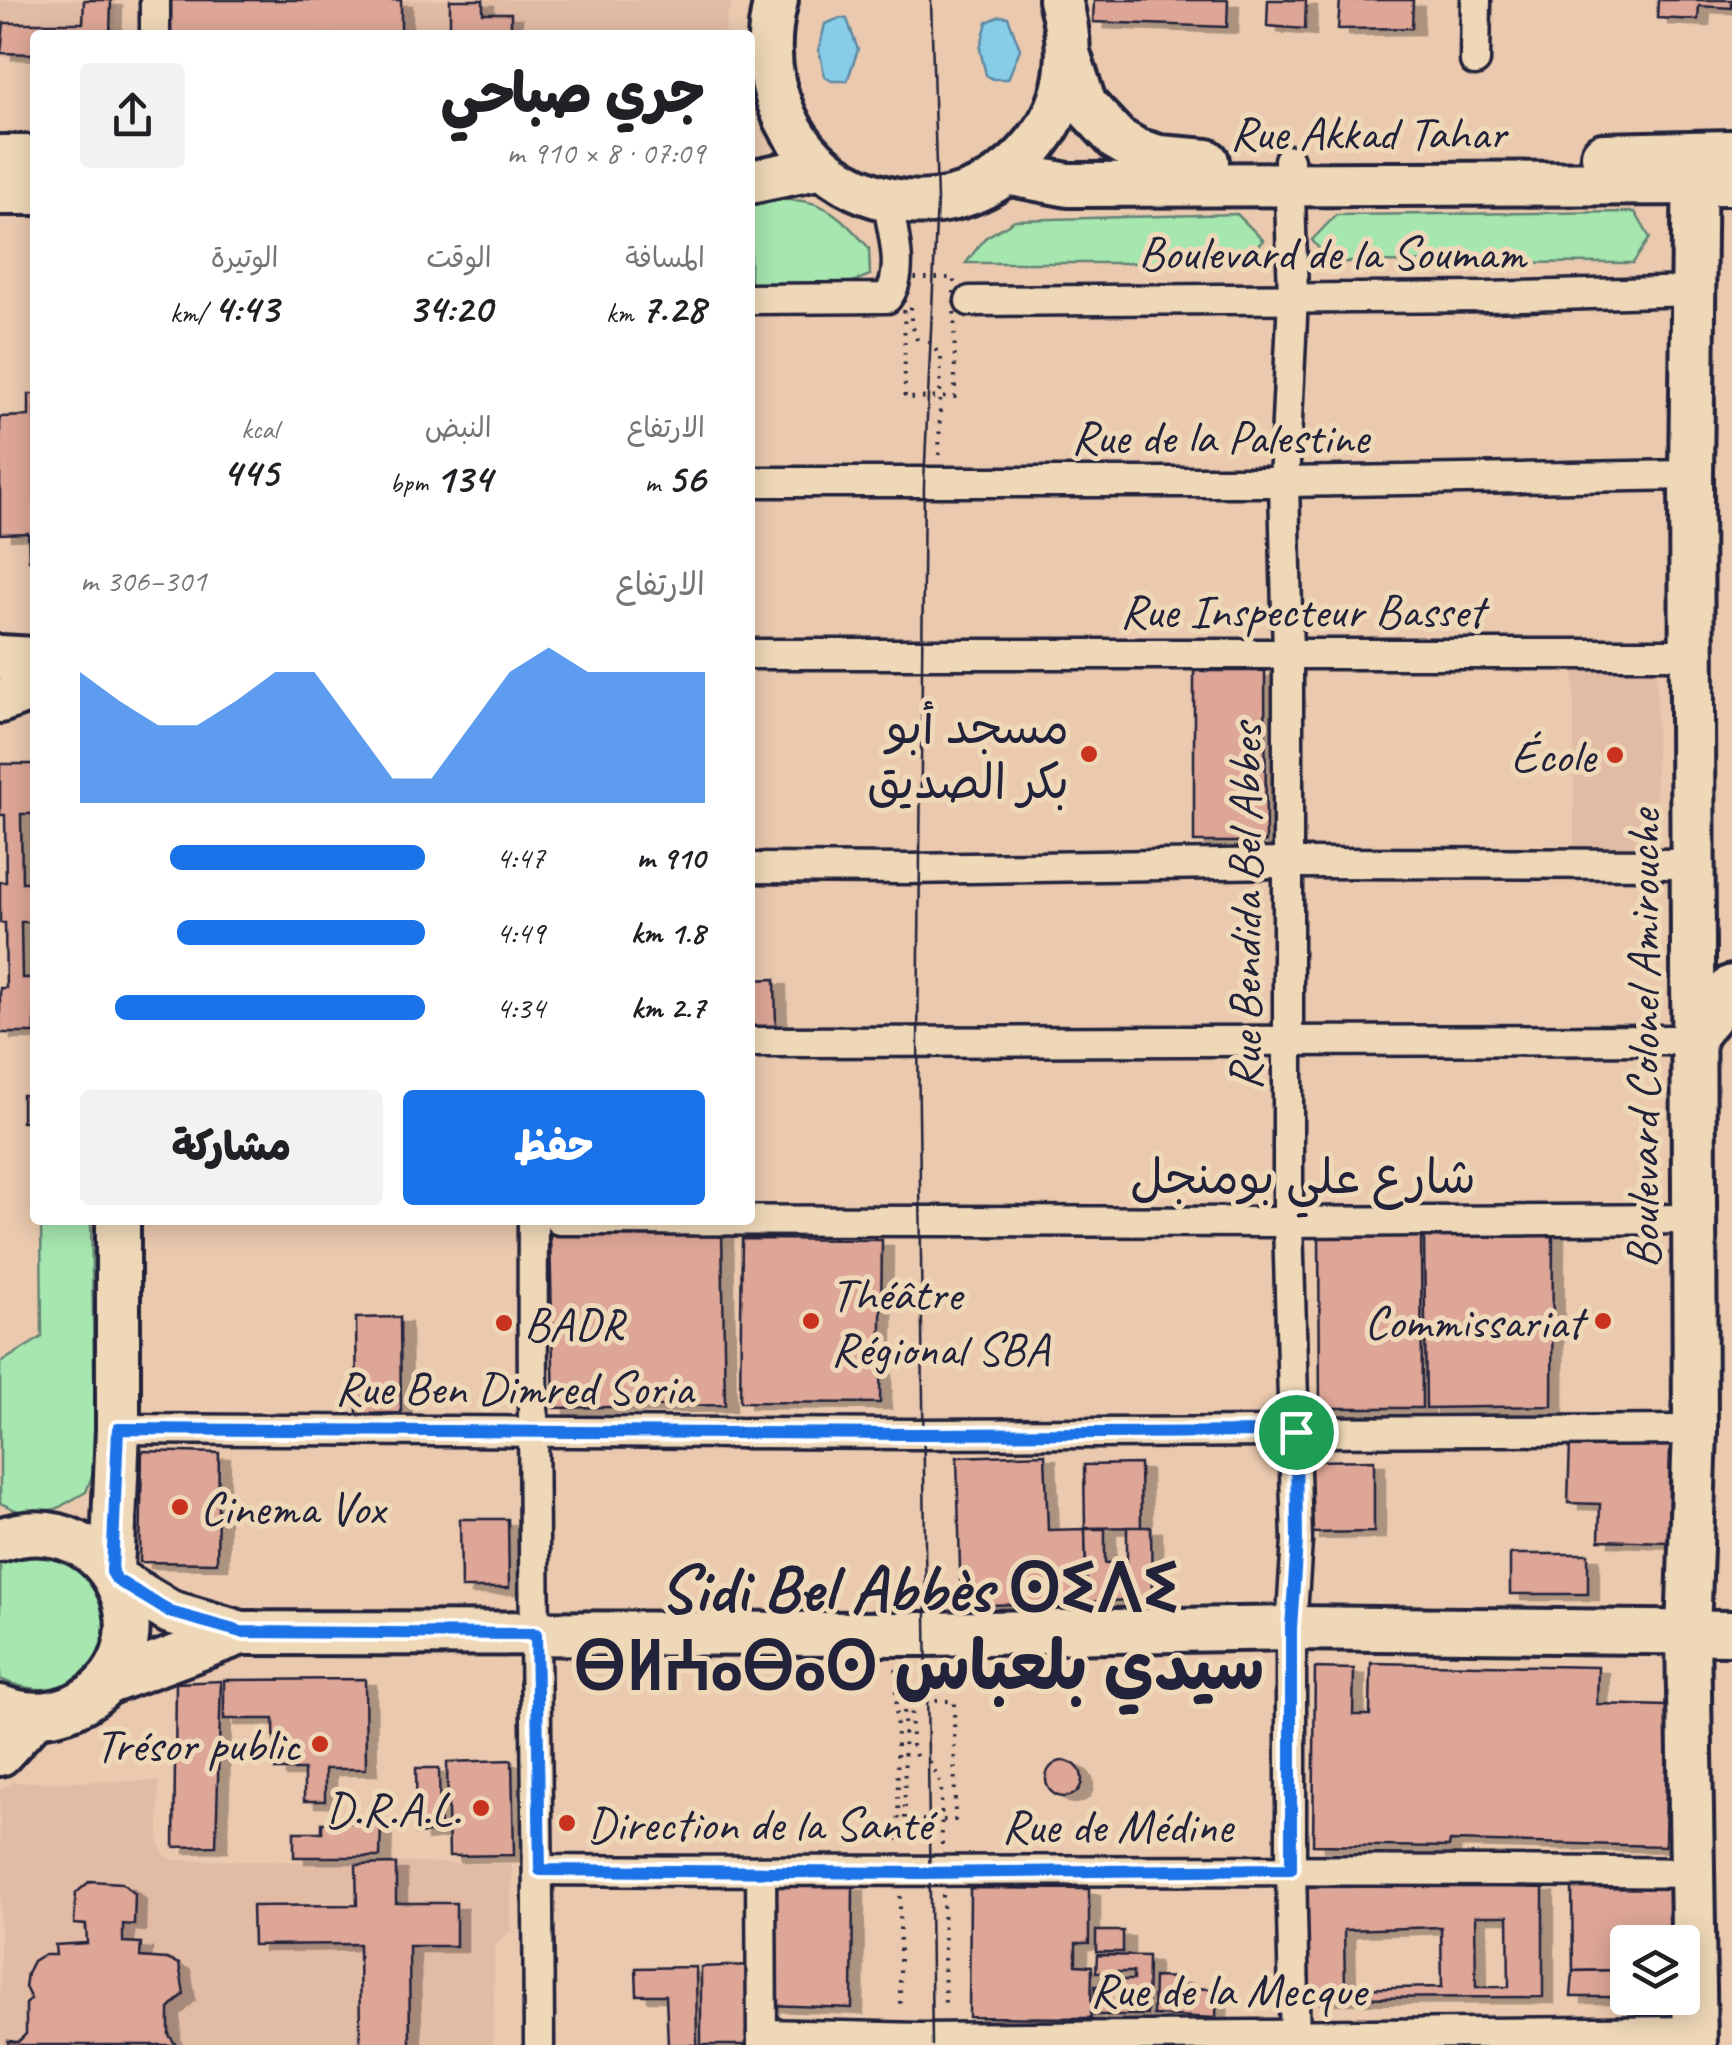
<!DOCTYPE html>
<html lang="ar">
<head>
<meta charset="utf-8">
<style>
	:root { --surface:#fff; --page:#f2f2f2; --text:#202124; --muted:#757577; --accent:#1a73e8 }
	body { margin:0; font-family:Caveat,"Playpen Sans Arabic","Noto Sans Tifinagh",sans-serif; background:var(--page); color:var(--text); direction:rtl; height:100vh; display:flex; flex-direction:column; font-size:38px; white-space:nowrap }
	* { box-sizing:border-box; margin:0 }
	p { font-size:32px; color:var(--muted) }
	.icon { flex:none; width:55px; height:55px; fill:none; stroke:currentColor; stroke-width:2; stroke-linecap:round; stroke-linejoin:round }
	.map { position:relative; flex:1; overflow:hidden; direction:ltr }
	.panel { position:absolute; left:30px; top:30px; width:725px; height:1195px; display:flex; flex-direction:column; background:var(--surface); border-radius:10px; box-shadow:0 5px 25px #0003; direction:rtl }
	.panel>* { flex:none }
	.controls { position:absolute; left:1610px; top:1925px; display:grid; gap:20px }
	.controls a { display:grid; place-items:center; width:90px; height:90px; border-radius:10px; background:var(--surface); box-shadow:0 5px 25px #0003; font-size:50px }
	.pin { position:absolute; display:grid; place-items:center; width:85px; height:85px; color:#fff; margin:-42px; border:5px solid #fff; border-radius:50%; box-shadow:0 2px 10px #0007 }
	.round { display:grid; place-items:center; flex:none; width:105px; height:105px; border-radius:10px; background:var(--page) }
	.headline { display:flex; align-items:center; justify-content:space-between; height:170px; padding:0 50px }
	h1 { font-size:55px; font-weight:800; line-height:75px }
	.figures { display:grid; grid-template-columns:repeat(3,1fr); gap:15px; height:170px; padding:10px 50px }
	.figures div { display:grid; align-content:center }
	.figures b { font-size:42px; font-weight:800 }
	.figures small { font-size:28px; font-weight:400 }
	.figures p { font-size:28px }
	.chart { height:280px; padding:20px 50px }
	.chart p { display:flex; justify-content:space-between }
	.chart svg { width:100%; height:180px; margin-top:10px; fill:var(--accent); opacity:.7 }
	.primary-button { display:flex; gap:20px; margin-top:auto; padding:20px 50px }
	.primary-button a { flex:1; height:115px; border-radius:10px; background:var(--accent); color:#fff; font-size:40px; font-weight:800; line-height:115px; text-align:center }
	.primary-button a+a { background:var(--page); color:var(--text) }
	ul { padding:0 50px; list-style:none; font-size:32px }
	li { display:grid; grid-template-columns:160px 120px 1fr; align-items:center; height:75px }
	li i { height:25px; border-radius:12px; background:var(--accent) }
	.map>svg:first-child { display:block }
	.built { fill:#e2bba5 }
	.green { fill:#a6e6af; stroke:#648475; stroke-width:2.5 }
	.water { fill:#87cde8; stroke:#5f89a3; stroke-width:2.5 }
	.building { fill:#dea697; stroke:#22223b; stroke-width:2.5; fill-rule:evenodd; filter:url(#shadow) }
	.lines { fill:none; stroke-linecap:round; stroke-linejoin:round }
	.minor-casing { stroke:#22223b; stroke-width:35 }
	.primary-casing { stroke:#22223b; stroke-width:50 }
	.path { stroke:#22223b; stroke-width:4; stroke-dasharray:2.5 8; stroke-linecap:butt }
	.minor { stroke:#efd8b8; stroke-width:28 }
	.primary { stroke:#efd8b8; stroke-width:42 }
	.tram { stroke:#22223b; stroke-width:2.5 }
	.route-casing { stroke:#fff; stroke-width:20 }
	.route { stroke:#1a73e8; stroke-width:12 }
	.poi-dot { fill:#c8321e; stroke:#efd8b8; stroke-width:4 }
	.labels { text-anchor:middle; stroke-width:10; stroke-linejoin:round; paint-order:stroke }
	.street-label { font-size:48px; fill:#22223b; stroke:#efd8b8 }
	.poi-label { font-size:48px; fill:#22223b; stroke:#efd8b8; text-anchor:end }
	.town-label { font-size:68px; font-weight:bold; fill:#22223b; stroke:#efd8b8 }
</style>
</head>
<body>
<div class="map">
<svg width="1732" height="2045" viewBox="0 0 1732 2045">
	<defs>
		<filter id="shadow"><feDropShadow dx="11" dy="6" stdDeviation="0" flood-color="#0004"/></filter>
	</defs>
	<rect width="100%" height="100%" fill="#eac9ae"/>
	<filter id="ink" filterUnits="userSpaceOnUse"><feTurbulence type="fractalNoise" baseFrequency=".01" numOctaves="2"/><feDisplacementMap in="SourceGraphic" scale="20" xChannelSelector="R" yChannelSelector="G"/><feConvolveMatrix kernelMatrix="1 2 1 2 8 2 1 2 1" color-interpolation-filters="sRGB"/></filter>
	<g filter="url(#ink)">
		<g class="built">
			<polygon points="0,0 116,0 116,35 35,35 35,57 0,57"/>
			<polygon points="166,0 733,0 726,21 725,35 166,35"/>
			<polygon points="1657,663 1655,846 1574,846 1574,665"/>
			<polygon points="159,1781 159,1843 164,1854 174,1860 512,1864 511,1930 495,1946 493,2045 0,2045 0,1790 13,1782"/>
		</g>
		<g class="green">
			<path d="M750,199C816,200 824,197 869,248L870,275L838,288L750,287Z"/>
			<polygon points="1635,212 1650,238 1633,263 1330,262 1312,240 1336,215"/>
			<polygon points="1237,214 1263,240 1243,263 966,263 985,238 1015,220"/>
			<polygon points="41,1220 91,1220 96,1466 86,1492 56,1509 24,1514 0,1503 0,1363 42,1337"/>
			<path d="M40,1550C49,1553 62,1554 70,1559C151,1612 96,1723 0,1679V1560Z"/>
		</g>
		<g class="water">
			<polygon points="1000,16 1008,17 1020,49 1008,79 993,79 986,75 980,49 987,22"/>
			<polygon points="840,18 847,19 858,50 847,81 832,81 825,77 819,50 825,24"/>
		</g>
		<g class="building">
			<polygon points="84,0 111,0 110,35 35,35 35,54 1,53 4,23 83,23"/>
			<rect x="170" y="0" width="231" height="35"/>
			<polygon points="450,0 483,0 483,13 511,13 511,35 450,35"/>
			<polygon points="1094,0 1228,0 1227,27 1093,22"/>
			<polygon points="1268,0 1306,0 1305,29 1267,26"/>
			<polygon points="1340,0 1413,0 1412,28 1338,29"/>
			<polygon points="1658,0 1732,0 1732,8 1699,6 1698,20 1657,18"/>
			<polygon points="29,394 35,394 35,560 29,560 28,533 0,534 0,417 29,416"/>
			<polygon points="1194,671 1265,671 1266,842 1194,842"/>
			<polygon points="0,764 35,764 35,814 21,814 22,882 35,882 35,922 21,922 22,978 35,978 35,1033 0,1033 0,988 6,988 5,923 0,923 0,882 6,882 5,815 0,815"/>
			<polygon points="775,979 776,1028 750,1029 750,980"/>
			<rect x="22" y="1095" width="13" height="27"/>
			<polygon points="722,1231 725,1405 554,1408 550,1234"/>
			<polygon points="1319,1231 1421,1231 1422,1408 1320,1408"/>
			<polygon points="1424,1233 1553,1233 1552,1406 1426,1408"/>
			<polygon points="742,1239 882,1240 880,1403 740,1402"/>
			<polygon points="400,1317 401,1413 357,1414 356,1318"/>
			<polygon points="1570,1441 1670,1444 1668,1542 1599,1540 1600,1504 1568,1503"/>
			<polygon points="142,1451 219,1453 217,1563 140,1562"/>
			<polygon points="1045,1454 1048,1530 1085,1529 1087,1602 961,1606 957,1457"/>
			<polygon points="1374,1460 1374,1532 1308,1533 1308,1461"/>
			<polygon points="1140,1464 1141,1527 1085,1528 1084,1465"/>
			<polygon points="460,1519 508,1519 509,1588 461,1588"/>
			<polygon points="1127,1527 1151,1527 1152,1599 1087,1602 1085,1529 1105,1529 1105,1563 1127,1562"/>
			<rect x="1510" y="1554" width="78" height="40"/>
			<polygon points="1371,1663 1598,1667 1597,1704 1667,1706 1665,1846 1450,1841 1449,1847 1313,1845 1315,1668 1354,1669 1353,1715 1370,1715"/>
			<polygon points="365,1679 366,1769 325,1769 325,1801 304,1801 304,1770 275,1770 274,1719 224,1719 224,1680"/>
			<polygon points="221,1681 216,1846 174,1847 176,1683"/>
			<polygon points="512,1760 514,1855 449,1856 447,1762"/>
			<circle cx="1064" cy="1779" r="18"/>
			<polygon points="416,1768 439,1768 440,1831 417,1834"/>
			<polygon points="381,1822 380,1857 294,1857 294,1832 322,1832 322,1823"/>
			<polygon points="396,1864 396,1903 456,1903 456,1946 409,1946 410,2045 360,2045 359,1944 253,1945 252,1906 357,1905 356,1865"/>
			<polygon points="90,1881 122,1883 135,1894 134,1925 123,1924 123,1942 141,1943 140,1957 167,1959 179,1964 184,1994 169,2009 169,2035 176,2045 8,2045 8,2041 18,2042 26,2034 26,2004 31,1999 25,1987 27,1973 33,1961 43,1955 56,1955 55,1945 87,1943 86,1925 74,1924 76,1893"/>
			<polygon points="853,1885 852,2008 767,2005 766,1886"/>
			<path d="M1543,1886V1997L1309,1998L1307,1887ZM1475,1916H1508L1509,1987H1476ZM1441,1927L1442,1987L1345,1989L1344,1930Z"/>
			<polygon points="1671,1887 1671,1942 1628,1942 1628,1970 1573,1971 1572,1888"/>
			<polygon points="970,1888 1089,1889 1089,1943 1076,1943 1076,1965 1092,1966 1091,2018 969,2017"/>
			<rect x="1096" y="1931" width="27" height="21"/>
			<polygon points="1097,1955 1148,1956 1147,2015 1095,2015 1095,1986 1111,1986 1111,1980 1133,1980 1133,1972 1096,1972"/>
			<polygon points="751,1965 752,2045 701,2045 701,1967"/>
			<polygon points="696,1967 697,2045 668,2045 666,1995 637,1995 636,1968"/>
			<polygon points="1628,1970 1628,1997 1571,1997 1573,1971"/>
			<polygon points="1154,1977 1181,1978 1181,1988 1217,1989 1216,2018 1153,2015"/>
		</g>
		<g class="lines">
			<defs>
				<g id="minor">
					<polyline points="155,35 155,0"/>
					<polyline points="1475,61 1476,0"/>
					<polyline points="1289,160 1293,297 1284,482 1288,656 1288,1222 1297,1541 1291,1628 1291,1869 1295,2045"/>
					<path d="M750,299L887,298C907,272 891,228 887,198"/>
					<polyline points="970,301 1488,297 1694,291"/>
					<polyline points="750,482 1284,482 1691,475"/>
					<polyline points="750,654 1692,654"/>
					<polyline points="750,868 909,869 1288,863 1694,864"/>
					<polyline points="750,1042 1695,1040"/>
					<path d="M533,1220C531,1495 538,1770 539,2045"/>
					<polyline points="559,1220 1288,1222 1695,1219"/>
					<polyline points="118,1429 910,1434 1695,1430"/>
					<path d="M540,1870C925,1873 1309,1867 1694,1873"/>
					<polyline points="761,1872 762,2045"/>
					<polyline points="762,2034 920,2038 1695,2031"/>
				</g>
				<g id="primary">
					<path d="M776,0C731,179 944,278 1044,132C1071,93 1073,45 1060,0"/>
					<polyline points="1069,56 1085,105 1117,139 1136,150 1159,157 1207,161"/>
					<polyline points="1695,153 1691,475 1695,1430 1688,1634 1695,2045"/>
					<polyline points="1603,155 1732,152"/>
					<polyline points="0,157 35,157"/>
					<polyline points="1006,173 1068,185 1732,183"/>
					<polyline points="750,182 822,167"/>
					<polyline points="0,193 35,193"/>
					<polyline points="0,657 35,659"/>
					<polyline points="0,701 35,688"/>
					<polyline points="1695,1035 1732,987"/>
					<path d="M0,1540C115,1500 180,1656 74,1706C49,1717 25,1716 0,1707"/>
					<polyline points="112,1572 118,1429 118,1220"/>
					<polyline points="117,1580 170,1612 241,1633 925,1634 1291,1628 1732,1633"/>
					<polyline points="106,1683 241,1633"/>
					<polyline points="0,1754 36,1715"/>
				</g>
			</defs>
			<use href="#minor" class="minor-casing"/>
			<use href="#primary" class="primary-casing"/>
			<g class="path">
				<polygon points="904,278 954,278 955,397 905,398"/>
				<polyline points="911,307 911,321 917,340"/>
				<polyline points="929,341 941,357 939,457"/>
				<polyline points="896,1669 896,1691 911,1687 912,1745 918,1761"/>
				<polyline points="896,1691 899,1846"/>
				<polygon points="904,1701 954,1701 955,1820 905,1820"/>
				<polyline points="930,1761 941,1784 942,1845"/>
				<polyline points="943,1895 945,2010"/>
				<polyline points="900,1896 900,2011"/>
			</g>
			<use href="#minor" class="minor"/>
			<use href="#primary" class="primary"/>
			<polyline class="tram" points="931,0 937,200 924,484 918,1042 932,2045"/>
		</g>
	</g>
	<g class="lines" filter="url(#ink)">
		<defs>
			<polygon id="route" points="118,1429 910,1434 1296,1432 1297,1541 1291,1628 1291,1869 919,1873 540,1870 536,1634 241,1632 170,1612 117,1580 112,1572"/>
		</defs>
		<use href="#route" class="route-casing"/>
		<use href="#route" class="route"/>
	</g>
	<g class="poi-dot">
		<circle cx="1089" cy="754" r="10"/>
		<circle cx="1615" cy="755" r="10"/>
		<circle cx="811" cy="1321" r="10"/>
		<circle cx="1603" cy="1321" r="10"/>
		<circle cx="504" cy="1323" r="10"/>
		<circle cx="180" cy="1507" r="10"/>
		<circle cx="320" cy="1744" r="10"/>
		<circle cx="481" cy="1808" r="10"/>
		<circle cx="567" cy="1823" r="10"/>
	</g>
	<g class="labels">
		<g class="street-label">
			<text x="1368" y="149">Rue Akkad Tahar</text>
			<text x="1332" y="269">Boulevard de la Soumam</text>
			<text x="1220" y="453">Rue de la Palestine</text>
			<text x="1302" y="627">Rue Inspecteur Basset</text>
			<text transform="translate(1244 907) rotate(-90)" y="17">Rue Bendida Bel Abbes</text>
			<text transform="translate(1642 1039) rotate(-90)" y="17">Boulevard Colonel Amirouche</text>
			<text x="1303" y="1193">شارع علي بومنجل</text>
			<text x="514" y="1404">Rue Ben Dimred Soria</text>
			<text x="1117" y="1842">Rue de Médine</text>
			<text x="1228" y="2006">Rue de la Mecque</text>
		</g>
		<g class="poi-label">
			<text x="1069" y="743">مسجد أبو<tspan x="1069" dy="55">بكر الصديق</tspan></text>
			<text x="1595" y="772">École</text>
			<text x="831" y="1310" text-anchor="start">Théâtre<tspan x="831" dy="55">Régional SBA</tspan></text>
			<text x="1583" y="1338">Commissariat</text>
			<text x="524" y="1340" text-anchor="start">BADR</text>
			<text x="200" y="1524" text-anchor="start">Cinema Vox</text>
			<text x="300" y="1761">Trésor public</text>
			<text x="461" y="1825">D.R.A.L.</text>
			<text x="587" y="1840" text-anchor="start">Direction de la Santé</text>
		</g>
		<g class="town-label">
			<text x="919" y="1611">Sidi Bel Abbès ⵙⵉⴷⵉ<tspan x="919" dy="78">ⴱⵍⵄⴰⴱⴰⵙ سيدي بلعباس</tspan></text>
		</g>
	</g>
</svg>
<div class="controls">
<a><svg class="icon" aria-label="layers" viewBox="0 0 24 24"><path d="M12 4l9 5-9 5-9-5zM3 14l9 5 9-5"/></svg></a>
</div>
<div class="pin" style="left:1296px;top:1432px;background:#1e9e55"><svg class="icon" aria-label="arrive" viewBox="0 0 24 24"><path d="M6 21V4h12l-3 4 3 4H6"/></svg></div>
<section class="panel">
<div class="headline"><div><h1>جري صباحي</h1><p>07:09 · 8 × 910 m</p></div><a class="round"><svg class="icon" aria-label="share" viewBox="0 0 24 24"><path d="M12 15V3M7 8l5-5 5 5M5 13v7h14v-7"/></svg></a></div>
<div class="figures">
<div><p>المسافة</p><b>7.28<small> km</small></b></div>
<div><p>الوقت</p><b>34:20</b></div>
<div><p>الوتيرة</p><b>4:43<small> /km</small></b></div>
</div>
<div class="figures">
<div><p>الارتفاع</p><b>56<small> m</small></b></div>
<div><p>النبض</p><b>134<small> bpm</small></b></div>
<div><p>kcal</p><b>445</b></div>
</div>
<div class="chart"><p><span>الارتفاع</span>301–306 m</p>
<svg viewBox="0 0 160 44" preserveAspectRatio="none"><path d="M0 44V12L10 19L20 25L30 25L40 19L50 12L60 12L70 25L80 38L90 38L100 25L110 12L120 6L130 12L140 12L150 12L160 12V44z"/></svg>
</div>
<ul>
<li><b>910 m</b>4:47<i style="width:74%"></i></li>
<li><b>1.8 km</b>4:49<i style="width:72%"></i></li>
<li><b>2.7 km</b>4:34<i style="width:90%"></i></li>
</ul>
<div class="primary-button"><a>حفظ</a><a>مشاركة</a></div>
</section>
</div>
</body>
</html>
